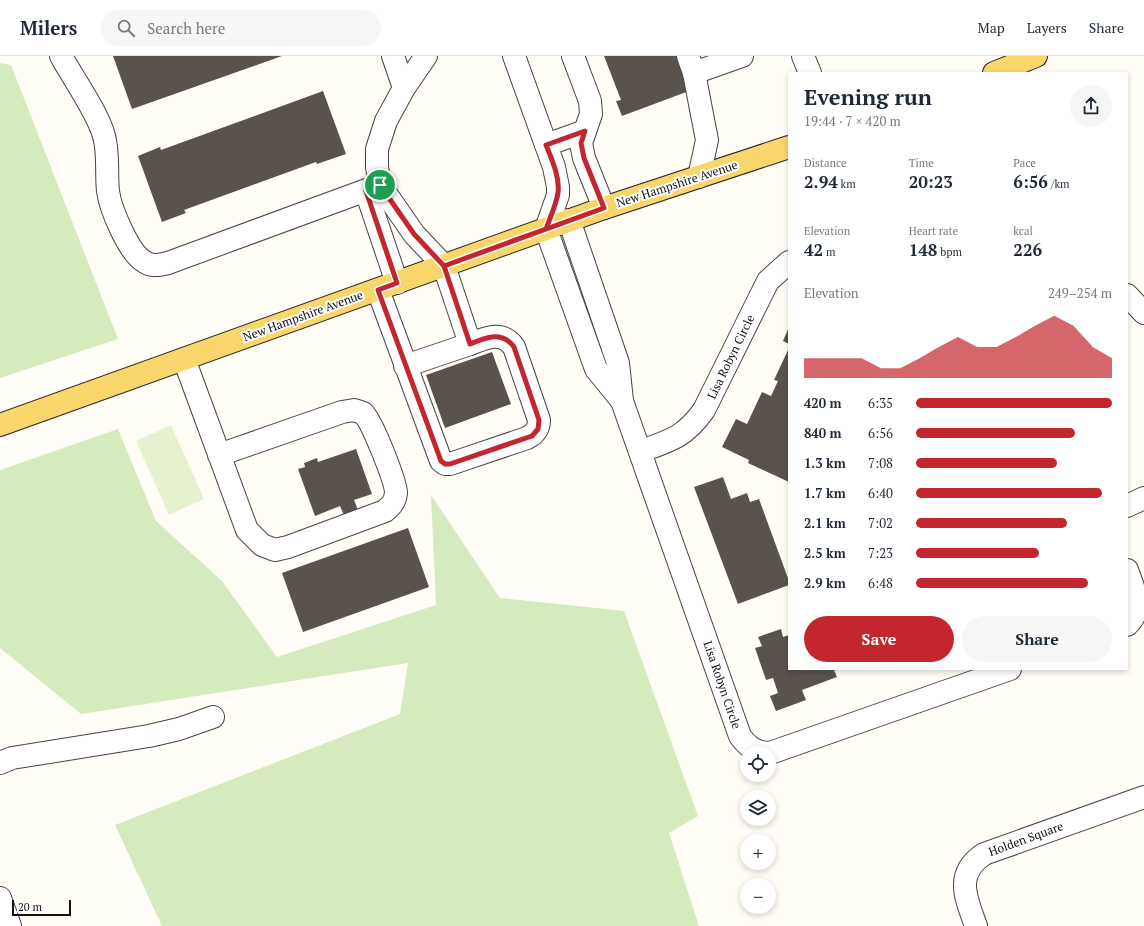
<!DOCTYPE html>
<html lang="en">
<head>
<meta charset="utf-8">
<style>
	:root { --surface:#fff; --page:#f6f6f7; --text:#1f2937; --muted:#747a83; --line:#e0e1e3; --accent:#c4262e }
	body { margin:0; font-family:"PT Serif",serif; background:var(--page); color:var(--text); height:100vh; display:flex; flex-direction:column; font-size:15px; white-space:nowrap }
	* { box-sizing:border-box; margin:0 }
	p { font-size:13px; color:var(--muted) }
	.icon { flex:none; width:22px; height:22px; fill:none; stroke:currentColor; stroke-width:2; stroke-linecap:round; stroke-linejoin:round }
	.map { position:relative; flex:1; overflow:hidden }
	.side { position:absolute; left:788px; top:16px; width:340px; height:598px; display:flex; flex-direction:column; background:var(--surface); border-radius:0px; box-shadow:0 2px 6px #0003 }
	.side>* { flex:none }
	.fabs { position:absolute; left:740px; top:690px; display:grid; gap:8px }
	.fabs a { display:grid; place-items:center; width:36px; height:36px; border-radius:50%; background:var(--surface); box-shadow:0 2px 6px #0003; font-size:20px }
	.scale { position:absolute; left:12px; bottom:10px; width:59px; box-sizing:border-box; padding-left:4px; border:2px solid #111; border-top:0; font-size:11px; line-height:14px; white-space:nowrap; color:#111; -webkit-text-stroke:3px #fff; paint-order:stroke }
	.pin { position:absolute; display:grid; place-items:center; width:34px; height:34px; color:#fff; margin:-17px; border:2px solid #fff; border-radius:50%; box-shadow:0 1px 4px #0007 }
	.round { display:grid; place-items:center; flex:none; width:42px; height:42px; border-radius:21px; background:var(--page) }
	.overview { display:flex; align-items:center; justify-content:space-between; height:68px; padding:0 16px }
	h1 { font-size:22px; font-weight:700; line-height:30px }
	.stats { display:grid; grid-template-columns:repeat(3,1fr); gap:6px; height:68px; padding:4px 16px }
	.stats div { display:grid; align-content:center }
	.stats b { font-size:17px; font-weight:700 }
	.stats small { font-size:11px; font-weight:400 }
	.stats p { font-size:11px }
	.chart { height:112px; padding:8px 16px }
	.chart p { display:flex; justify-content:space-between }
	.chart svg { width:100%; height:72px; margin-top:4px; fill:var(--accent); opacity:.7 }
	.button { display:flex; gap:8px; margin-top:auto; padding:8px 16px }
	.button a { flex:1; height:46px; border-radius:24px; background:var(--accent); color:#fff; font-size:16px; font-weight:700; line-height:46px; text-align:center }
	.button a+a { background:var(--page); color:var(--text) }
	ul { padding:0 16px; list-style:none; font-size:13px }
	li { display:grid; grid-template-columns:64px 48px 1fr; align-items:center; height:30px }
	li i { height:10px; border-radius:5px; background:var(--accent) }
	header { display:flex; align-items:center; gap:24px; box-sizing:border-box; height:56px; padding:0 20px; background:var(--surface); border-bottom:1px solid var(--line) }
	header strong { font-size:19px }
	nav { display:flex; gap:22px; margin-inline-start:auto; font-size:14px }
	.search { width:280px; height:36px; background:var(--page); display:flex; align-items:center; gap:10px; box-sizing:border-box; padding:0 14px; border-radius:22px; color:var(--muted); font-size:15px }
	.map>svg:first-child { display:block }
	.green { fill:#d5ebbd }
	.pitch { fill:#e6f2cf }
	.building { fill:#5a524d }
	.lines { fill:none; stroke-linecap:round; stroke-linejoin:round }
	.minor-casing { stroke:#444; stroke-width:24 }
	.major-casing { stroke:#222; stroke-width:24 }
	.minor { stroke:#fff; stroke-width:22 }
	.major { stroke:#f9d66b; stroke-width:22 }
	.route-casing { stroke:#fff; stroke-width:8 }
	.route { stroke:#c4262e; stroke-width:5 }
	.labels { text-anchor:middle; stroke-width:4; stroke-linejoin:round; paint-order:stroke }
	.street-label { font-size:12px; fill:#111; stroke:#fff }
</style>
</head>
<body>
<header>
<strong>Milers</strong>
<div class="search"><svg class="icon" aria-label="search" viewBox="0 0 24 24"><circle cx="10" cy="10" r="6"/><path d="M15 15l6 6"/></svg>Search here</div>
<nav><a>Map</a><a>Layers</a><a>Share</a></nav>
</header>
<div class="map">
<svg width="1144" height="870" viewBox="0 0 1144 870">
	<rect width="100%" height="100%" fill="#fffdf5"/>
	<g class="green">
		<polygon points="0,7 11,9 118,283 0,322"/>
		<polygon points="118,373 156,465 222,525 277,601 436,549 431,439 500,542 624,555 698,760 669,777 699,870 162,870 115,769 400,658 408,607 81,658 0,592 0,414"/>
	</g>
	<polygon class="pitch" points="171,369 204,443 169,459 136,385"/>
	<g class="building">
		<polygon points="113,0 282,0 132,53"/>
		<polygon points="604,0 676,0 689,35 622,60 616,45 621,44"/>
		<polygon points="323,35 346,98 317,108 316,106 184,154 186,157 162,166 138,100 160,91 161,94"/>
		<polygon points="789,271 789,288 783,285"/>
		<polygon points="789,292 789,426 748,407 749,404 722,391 736,363 747,368 762,336 771,340 778,325 774,324"/>
		<polygon points="492,296 511,348 445,372 426,319"/>
		<polygon points="356,393 372,438 354,444 358,454 344,459 340,450 315,460 298,413 305,411 304,407 317,402 318,406"/>
		<polygon points="723,421 731,443 747,437 750,446 759,443 789,525 789,529 738,548 694,431"/>
		<polygon points="408,472 429,531 303,576 282,517"/>
		<polygon points="781,573 783,581 789,579 789,613 837,613 834,614 837,621 802,634 806,644 776,655 770,640 778,637 773,622 766,624 755,592 762,590 758,581"/>
	</g>
	<g class="lines">
		<defs>
			<g id="minor">
				<path d="M61,0C73,22 98,57 104,80C109,97 106,117 108,135C110,152 129,198 145,206C152,211 160,209 168,207L380,129"/>
				<polyline points="393,0 404,32"/>
				<polyline points="514,0 554,111 558,131 558,139 546,173 596,313 622,345"/>
				<polyline points="573,0 590,45 591,58 581,87 584,102 604,152"/>
				<polyline points="688,0 694,17 707,84 699,121"/>
				<polyline points="803,0 810,17"/>
				<polyline points="694,17 742,0"/>
				<polyline points="546,89 585,75"/>
				<polyline points="366,135 397,227"/>
				<path d="M569,164L618,307L622,345L740,680C748,691 756,697 770,697L1010,613"/>
				<path d="M378,234L441,405L445,408H450L527,382C535,378 539,373 539,364L514,291C502,274 486,282 470,288L444,210L414,178L380,129L377,111V93L386,65L404,32L426,0"/>
				<polyline points="1127,239 1144,257"/>
				<path d="M184,303L247,474L262,489L275,494L288,491L385,455C391,450 395,446 396,437C396,426 372,365 363,357L354,354L342,356L219,399"/>
				<polyline points="405,310 470,288"/>
				<path d="M641,395C670,385 685,381 704,354L768,225L789,206"/>
				<polyline points="1127,450 1144,442"/>
				<path d="M1127,514C1134,533 1144,554 1127,569"/>
				<polyline points="0,707 12,702 149,680 179,673 213,661"/>
				<polyline points="0,842 10,870"/>
				<path d="M976,870C966,842 954,818 984,798L1144,741"/>
			</g>
			<g id="major">
				<polyline points="994,17 1036,0"/>
				<polyline points="0,369 604,152 789,91"/>
			</g>
		</defs>
		<use href="#minor" class="minor-casing"/>
		<use href="#major" class="major-casing"/>
		<use href="#minor" class="minor"/>
		<use href="#major" class="major"/>
	</g>
	<g class="lines">
		<defs>
			<path id="route" d="M380,129L366,135L397,227L378,234L441,405L445,408H450L532,380L538,373L539,364L514,291C502,274 485,282 470,288L444,210L604,152L584,102L581,87L585,75L546,89C552,104 560,121 558,137C556,149 550,162 546,173L444,210L414,178L380,129"/>
		</defs>
		<use href="#route" class="route-casing"/>
		<use href="#route" class="route"/>
	</g>
	<g class="labels">
		<g class="street-label">
			<text transform="translate(677 128) rotate(-18)" y="4">New Hampshire Avenue</text>
			<text transform="translate(303 260) rotate(-20)" y="4">New Hampshire Avenue</text>
			<text transform="translate(731 301) rotate(-64)" y="4">Lisa Robyn Circle</text>
			<text transform="translate(722 629) rotate(71)" y="4">Lisa Robyn Circle</text>
			<text transform="translate(1026 783) rotate(-20)" y="4">Holden Square</text>
		</g>
	</g>
</svg>
<div class="fabs">
<a><svg class="icon" aria-label="locate" viewBox="0 0 24 24"><circle cx="12" cy="12" r="6"/><path d="M12 2v4M12 18v4M2 12h4M18 12h4"/></svg></a>
<a><svg class="icon" aria-label="layers" viewBox="0 0 24 24"><path d="M12 4l9 5-9 5-9-5zM3 14l9 5 9-5"/></svg></a>
<a>+</a>
<a>−</a>
</div>
<div class="scale">20 m</div>
<div class="pin" style="left:380px;top:129px;background:#1e9e55"><svg class="icon" aria-label="arrive" viewBox="0 0 24 24"><path d="M6 21V4h12l-3 4 3 4H6"/></svg></div>
<section class="side">
<div class="overview"><div><h1>Evening run</h1><p>19:44 · 7 × 420 m</p></div><a class="round"><svg class="icon" aria-label="share" viewBox="0 0 24 24"><path d="M12 15V3M7 8l5-5 5 5M5 13v7h14v-7"/></svg></a></div>
<div class="stats">
<div><p>Distance</p><b>2.94<small> km</small></b></div>
<div><p>Time</p><b>20:23</b></div>
<div><p>Pace</p><b>6:56<small> /km</small></b></div>
</div>
<div class="stats">
<div><p>Elevation</p><b>42<small> m</small></b></div>
<div><p>Heart rate</p><b>148<small> bpm</small></b></div>
<div><p>kcal</p><b>226</b></div>
</div>
<div class="chart"><p><span>Elevation</span>249–254 m</p>
<svg viewBox="0 0 160 44" preserveAspectRatio="none"><path d="M0 44V32L10 32L20 32L30 32L40 38L50 38L60 32L70 25L80 19L90 25L100 25L110 19L120 12L130 6L140 12L150 25L160 32V44z"/></svg>
</div>
<ul>
<li><b>420 m</b>6:35<i style="width:100%"></i></li>
<li><b>840 m</b>6:56<i style="width:81%"></i></li>
<li><b>1.3 km</b>7:08<i style="width:72%"></i></li>
<li><b>1.7 km</b>6:40<i style="width:95%"></i></li>
<li><b>2.1 km</b>7:02<i style="width:77%"></i></li>
<li><b>2.5 km</b>7:23<i style="width:63%"></i></li>
<li><b>2.9 km</b>6:48<i style="width:88%"></i></li>
</ul>
<div class="button"><a>Save</a><a>Share</a></div>
</section>
</div>
</body>
</html>
